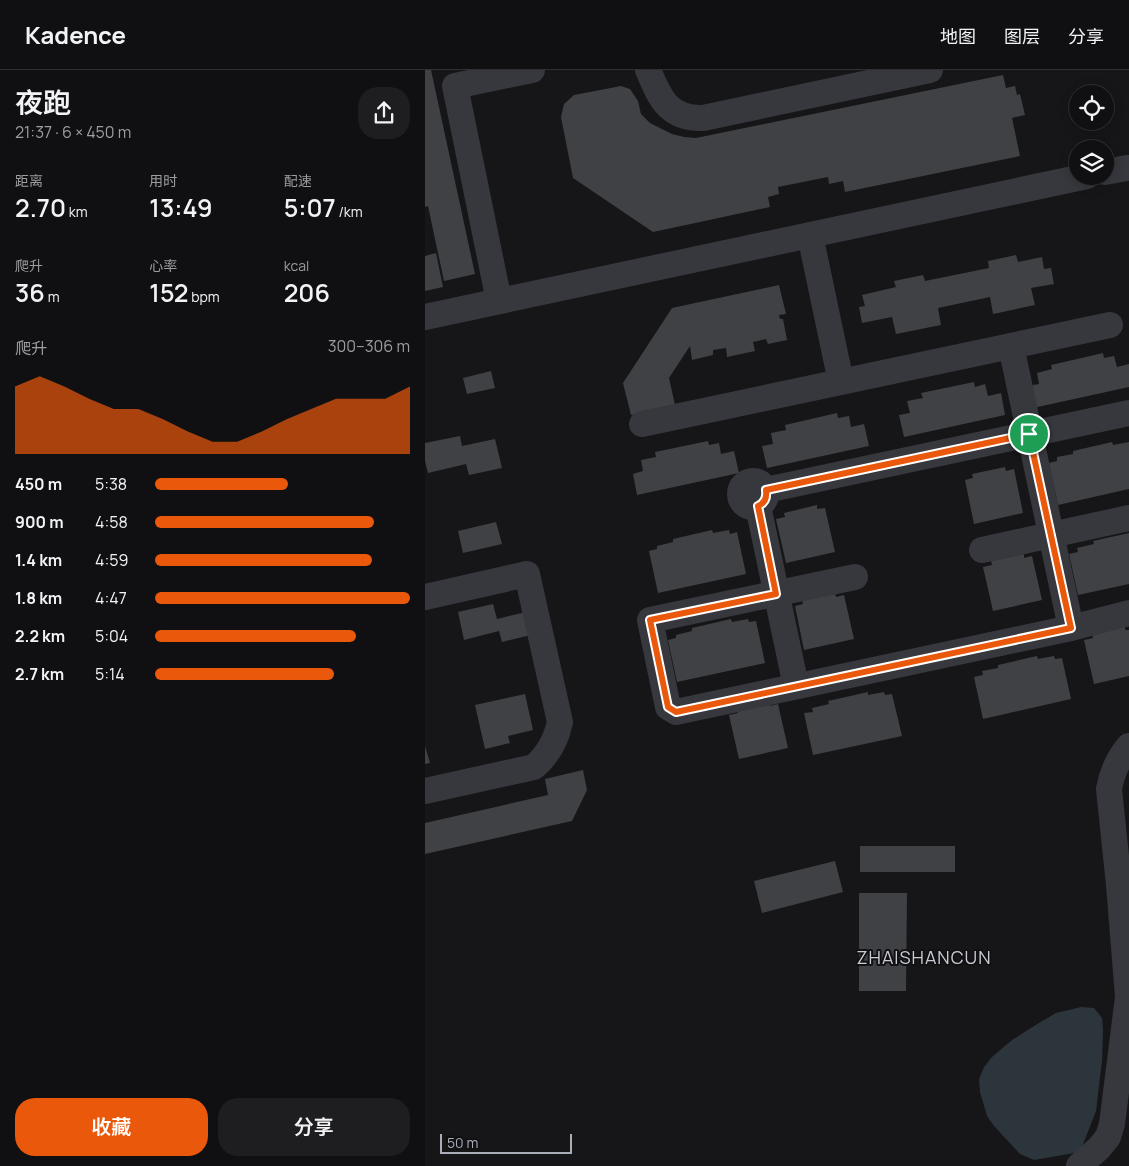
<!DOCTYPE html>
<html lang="zh">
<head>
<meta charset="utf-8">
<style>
	:root { --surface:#101012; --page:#1e1e20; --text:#f1f3f6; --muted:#9c9d9f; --line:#303032; --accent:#ea580c }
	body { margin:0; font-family:Manrope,"Noto Sans SC",sans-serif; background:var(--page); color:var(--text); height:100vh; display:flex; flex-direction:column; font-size:19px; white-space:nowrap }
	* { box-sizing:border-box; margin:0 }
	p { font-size:16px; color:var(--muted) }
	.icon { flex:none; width:28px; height:28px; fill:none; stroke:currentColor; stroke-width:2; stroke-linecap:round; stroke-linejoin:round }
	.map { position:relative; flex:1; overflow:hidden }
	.drawer { display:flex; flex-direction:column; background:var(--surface); width:425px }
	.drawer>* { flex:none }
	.buttons { position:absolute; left:644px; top:15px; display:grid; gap:10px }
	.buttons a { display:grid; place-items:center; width:45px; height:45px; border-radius:50%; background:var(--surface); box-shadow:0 2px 12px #0003,0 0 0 1px var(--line); font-size:25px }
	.scale { position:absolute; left:15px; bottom:12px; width:132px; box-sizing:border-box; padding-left:5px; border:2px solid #a8adb8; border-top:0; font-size:14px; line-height:18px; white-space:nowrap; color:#a8adb8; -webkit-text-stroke:4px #111113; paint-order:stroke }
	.pin { position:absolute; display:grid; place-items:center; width:42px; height:42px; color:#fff; margin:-21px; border:2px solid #fff; border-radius:50%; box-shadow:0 1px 5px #0007 }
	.round { display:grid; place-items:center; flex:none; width:52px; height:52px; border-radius:20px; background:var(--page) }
	.summary { display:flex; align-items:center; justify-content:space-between; height:85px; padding:0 15px }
	h1 { font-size:28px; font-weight:600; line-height:38px }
	.figures { display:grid; grid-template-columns:repeat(3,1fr); gap:8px; height:85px; padding:5px 15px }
	.figures div { display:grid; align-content:center }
	.figures b { font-size:25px; font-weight:600 }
	.figures small { font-size:14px; font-weight:400 }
	.figures p { font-size:14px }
	.chart { height:140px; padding:10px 15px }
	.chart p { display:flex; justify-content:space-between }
	.chart svg { width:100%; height:90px; margin-top:5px; fill:var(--accent); opacity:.7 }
	.primary-button { display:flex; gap:10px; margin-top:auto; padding:10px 15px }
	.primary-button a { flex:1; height:58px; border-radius:20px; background:var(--accent); color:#fff; font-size:20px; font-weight:600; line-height:58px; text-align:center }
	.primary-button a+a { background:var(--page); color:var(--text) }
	ul { padding:0 15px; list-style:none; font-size:16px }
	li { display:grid; grid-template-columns:80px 60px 1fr; align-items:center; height:38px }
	li i { height:12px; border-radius:6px; background:var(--accent) }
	header { display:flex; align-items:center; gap:30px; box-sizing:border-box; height:70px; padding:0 25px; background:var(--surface); border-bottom:1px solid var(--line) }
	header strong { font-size:24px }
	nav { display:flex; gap:28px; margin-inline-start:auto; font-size:18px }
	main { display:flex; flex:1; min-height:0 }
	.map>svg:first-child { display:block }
	.water { fill:#2c353c }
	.building { fill:#404145 }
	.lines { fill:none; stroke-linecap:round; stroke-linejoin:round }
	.minor { stroke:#37383d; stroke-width:26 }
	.route-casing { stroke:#fff; stroke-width:10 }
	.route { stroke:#ea580c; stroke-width:6 }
	.labels { text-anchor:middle; stroke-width:4; stroke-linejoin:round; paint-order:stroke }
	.quarter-label { font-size:18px; letter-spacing:1px; fill:#c9ccd4; stroke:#111113 }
</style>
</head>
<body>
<header>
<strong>Kadence</strong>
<nav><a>地图</a><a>图层</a><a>分享</a></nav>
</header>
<main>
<section class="drawer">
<div class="summary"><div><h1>夜跑</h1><p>21:37 · 6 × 450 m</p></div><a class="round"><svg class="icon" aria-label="share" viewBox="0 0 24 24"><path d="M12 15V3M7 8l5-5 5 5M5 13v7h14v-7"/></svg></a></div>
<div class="figures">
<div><p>距离</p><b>2.70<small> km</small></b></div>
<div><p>用时</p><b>13:49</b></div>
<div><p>配速</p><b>5:07<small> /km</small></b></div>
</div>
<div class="figures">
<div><p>爬升</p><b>36<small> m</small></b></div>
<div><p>心率</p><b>152<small> bpm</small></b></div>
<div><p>kcal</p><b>206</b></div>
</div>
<div class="chart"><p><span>爬升</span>300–306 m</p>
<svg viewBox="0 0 160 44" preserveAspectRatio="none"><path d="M0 44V11L10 6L20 11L30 17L40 22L50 22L60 27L70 33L80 38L90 38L100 33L110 27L120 22L130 17L140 17L150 17L160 11V44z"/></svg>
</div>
<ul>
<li><b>450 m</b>5:38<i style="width:52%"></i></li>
<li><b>900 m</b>4:58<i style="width:86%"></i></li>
<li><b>1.4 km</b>4:59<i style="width:85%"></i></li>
<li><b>1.8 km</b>4:47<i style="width:100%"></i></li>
<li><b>2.2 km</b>5:04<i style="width:79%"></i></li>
<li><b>2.7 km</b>5:14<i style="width:70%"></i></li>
</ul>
<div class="primary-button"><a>收藏</a><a>分享</a></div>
</section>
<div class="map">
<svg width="704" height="1096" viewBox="0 0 704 1096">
	<rect width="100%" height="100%" fill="#161618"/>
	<polygon class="water" points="656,937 669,938 677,948 678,960 677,991 671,1041 655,1082 609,1090 595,1084 569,1056 562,1046 555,1022 554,1009 559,997 567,987 587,970 609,956 631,943"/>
	<g class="building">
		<polygon points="0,0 6,0 50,204 19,211 3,136 0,137"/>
		<polygon points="578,5 581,18 590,16 592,25 595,24 600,45 587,48 595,86 420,122 418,111 404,114 403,107 353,117 354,124 343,127 345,137 228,162 148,108 136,47 139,34 149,25 196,16 205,19 213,31 216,44 225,53 247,64 259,67 271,68"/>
		<polygon points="11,183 18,217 0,221 0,186"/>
		<polygon points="591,185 593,192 617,187 619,199 626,198 629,214 606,218 610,235 568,244 565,227 513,238 516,255 471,264 467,247 437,253 434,237 440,236 437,225 471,217 469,211 498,205 500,211 564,198 563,191"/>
		<polygon points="354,215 361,244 354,245 355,249 358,249 362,270 343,274 341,269 328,272 330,281 302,287 301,278 288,280 288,285 267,290 265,276 244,308 250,335 206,345 198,313 247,238"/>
		<polygon points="678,283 679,288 689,286 692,297 704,294 704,317 608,338 603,316 614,314 612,303 627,299 626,295"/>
		<polygon points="66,301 70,318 42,324 38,308"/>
		<polygon points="549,312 550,317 560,314 563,326 576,323 580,345 479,367 474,345 485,343 482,331 498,328 496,323"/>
		<polygon points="412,343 413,348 424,346 426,357 439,354 444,376 342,398 337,376 348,374 346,363 361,360 360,355"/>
		<polygon points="35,366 37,376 70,369 77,398 44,405 41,394 3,403 0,391 0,373"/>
		<polygon points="283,371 284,375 294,373 296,384 309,381 314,403 212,425 208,404 218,401 216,390 231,387 230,382"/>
		<polygon points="687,372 688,375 704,372 704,419 633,435 624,393 632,391 632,387 648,384 648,381"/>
		<polygon points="580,397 581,401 589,399 598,443 549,454 540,410 548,408 547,404"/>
		<polygon points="392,435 392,439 400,438 410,482 361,493 351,449 360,447 359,443"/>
		<polygon points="71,452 77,474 38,483 33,461"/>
		<polygon points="287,460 288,463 304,460 305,464 312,462 321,504 233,523 224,481 232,479 232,476 248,472 248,469"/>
		<polygon points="704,463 704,514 653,525 644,484 653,482 652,478 669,474 668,471"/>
		<polygon points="599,484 599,488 607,486 617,530 568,541 558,497 567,495 566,491"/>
		<polygon points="410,523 411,527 419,525 429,569 379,580 370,536 378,534 377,530"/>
		<polygon points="68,534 72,549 101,542 106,565 77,572 74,561 39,570 33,542"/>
		<polygon points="306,549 307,552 323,549 324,552 331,551 340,593 252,612 243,570 251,568 251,565 267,561 267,558"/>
		<polygon points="700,556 700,560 704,560 704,606 669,614 659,570 668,568 667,564"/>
		<polygon points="612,586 613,589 629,586 630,589 637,588 646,629 558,649 549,607 558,605 557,601 573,598 573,595"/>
		<polygon points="443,622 443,625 459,622 460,625 467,624 477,666 388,685 379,643 388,642 387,638 404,634 403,631"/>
		<polygon points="100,624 108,660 83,666 85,673 60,679 50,635"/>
		<polygon points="344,632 345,636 353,634 363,678 314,689 304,645 313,643 312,639"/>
		<polygon points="0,676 5,693 0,694"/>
		<polygon points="158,700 162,720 147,751 0,784 0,753 123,725 120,709"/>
		<rect x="435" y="776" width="95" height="26"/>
		<polygon points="410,791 418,822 337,843 329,811"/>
		<polygon points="434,823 482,823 481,921 434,921"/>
	</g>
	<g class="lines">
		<g class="minor">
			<path d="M223,0C235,28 243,49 278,48L505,0"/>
			<polyline points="680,102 702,98"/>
			<polyline points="385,165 416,312"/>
			<polyline points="74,231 30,16 107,0"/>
			<polyline points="0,247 662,106"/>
			<polyline points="217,354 685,255"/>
			<circle cx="328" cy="424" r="13"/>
			<polyline points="341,420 704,343"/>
			<polyline points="333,436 371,616"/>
			<polyline points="557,480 704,448"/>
			<polyline points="430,507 225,550 243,637 251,642 646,558 586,276"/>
			<path d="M0,527L102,504L135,652C131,671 123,685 109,697L0,721"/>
			<polyline points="646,558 704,543"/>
			<path d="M654,1096L674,1078L683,1067L687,1054L703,927L694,815L684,719C687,702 693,689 704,676"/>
		</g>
	</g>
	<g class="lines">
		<defs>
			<path id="route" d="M604,364L646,558L251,642L243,637L225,550L351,524L333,436C340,433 342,427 341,420Z"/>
		</defs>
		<use href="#route" class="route-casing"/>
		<use href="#route" class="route"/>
	</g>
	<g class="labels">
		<g class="quarter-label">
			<text x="499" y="894">ZHAISHANCUN</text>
		</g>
	</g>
</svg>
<div class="buttons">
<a><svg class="icon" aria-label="locate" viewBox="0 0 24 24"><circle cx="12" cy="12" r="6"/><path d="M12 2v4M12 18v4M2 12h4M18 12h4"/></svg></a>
<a><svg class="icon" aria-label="layers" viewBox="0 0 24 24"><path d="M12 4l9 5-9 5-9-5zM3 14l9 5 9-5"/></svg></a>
</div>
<div class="scale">50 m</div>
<div class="pin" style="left:604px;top:364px;background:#1e9e55"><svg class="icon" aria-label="arrive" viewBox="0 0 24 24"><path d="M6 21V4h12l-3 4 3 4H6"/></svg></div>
</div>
</main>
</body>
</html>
